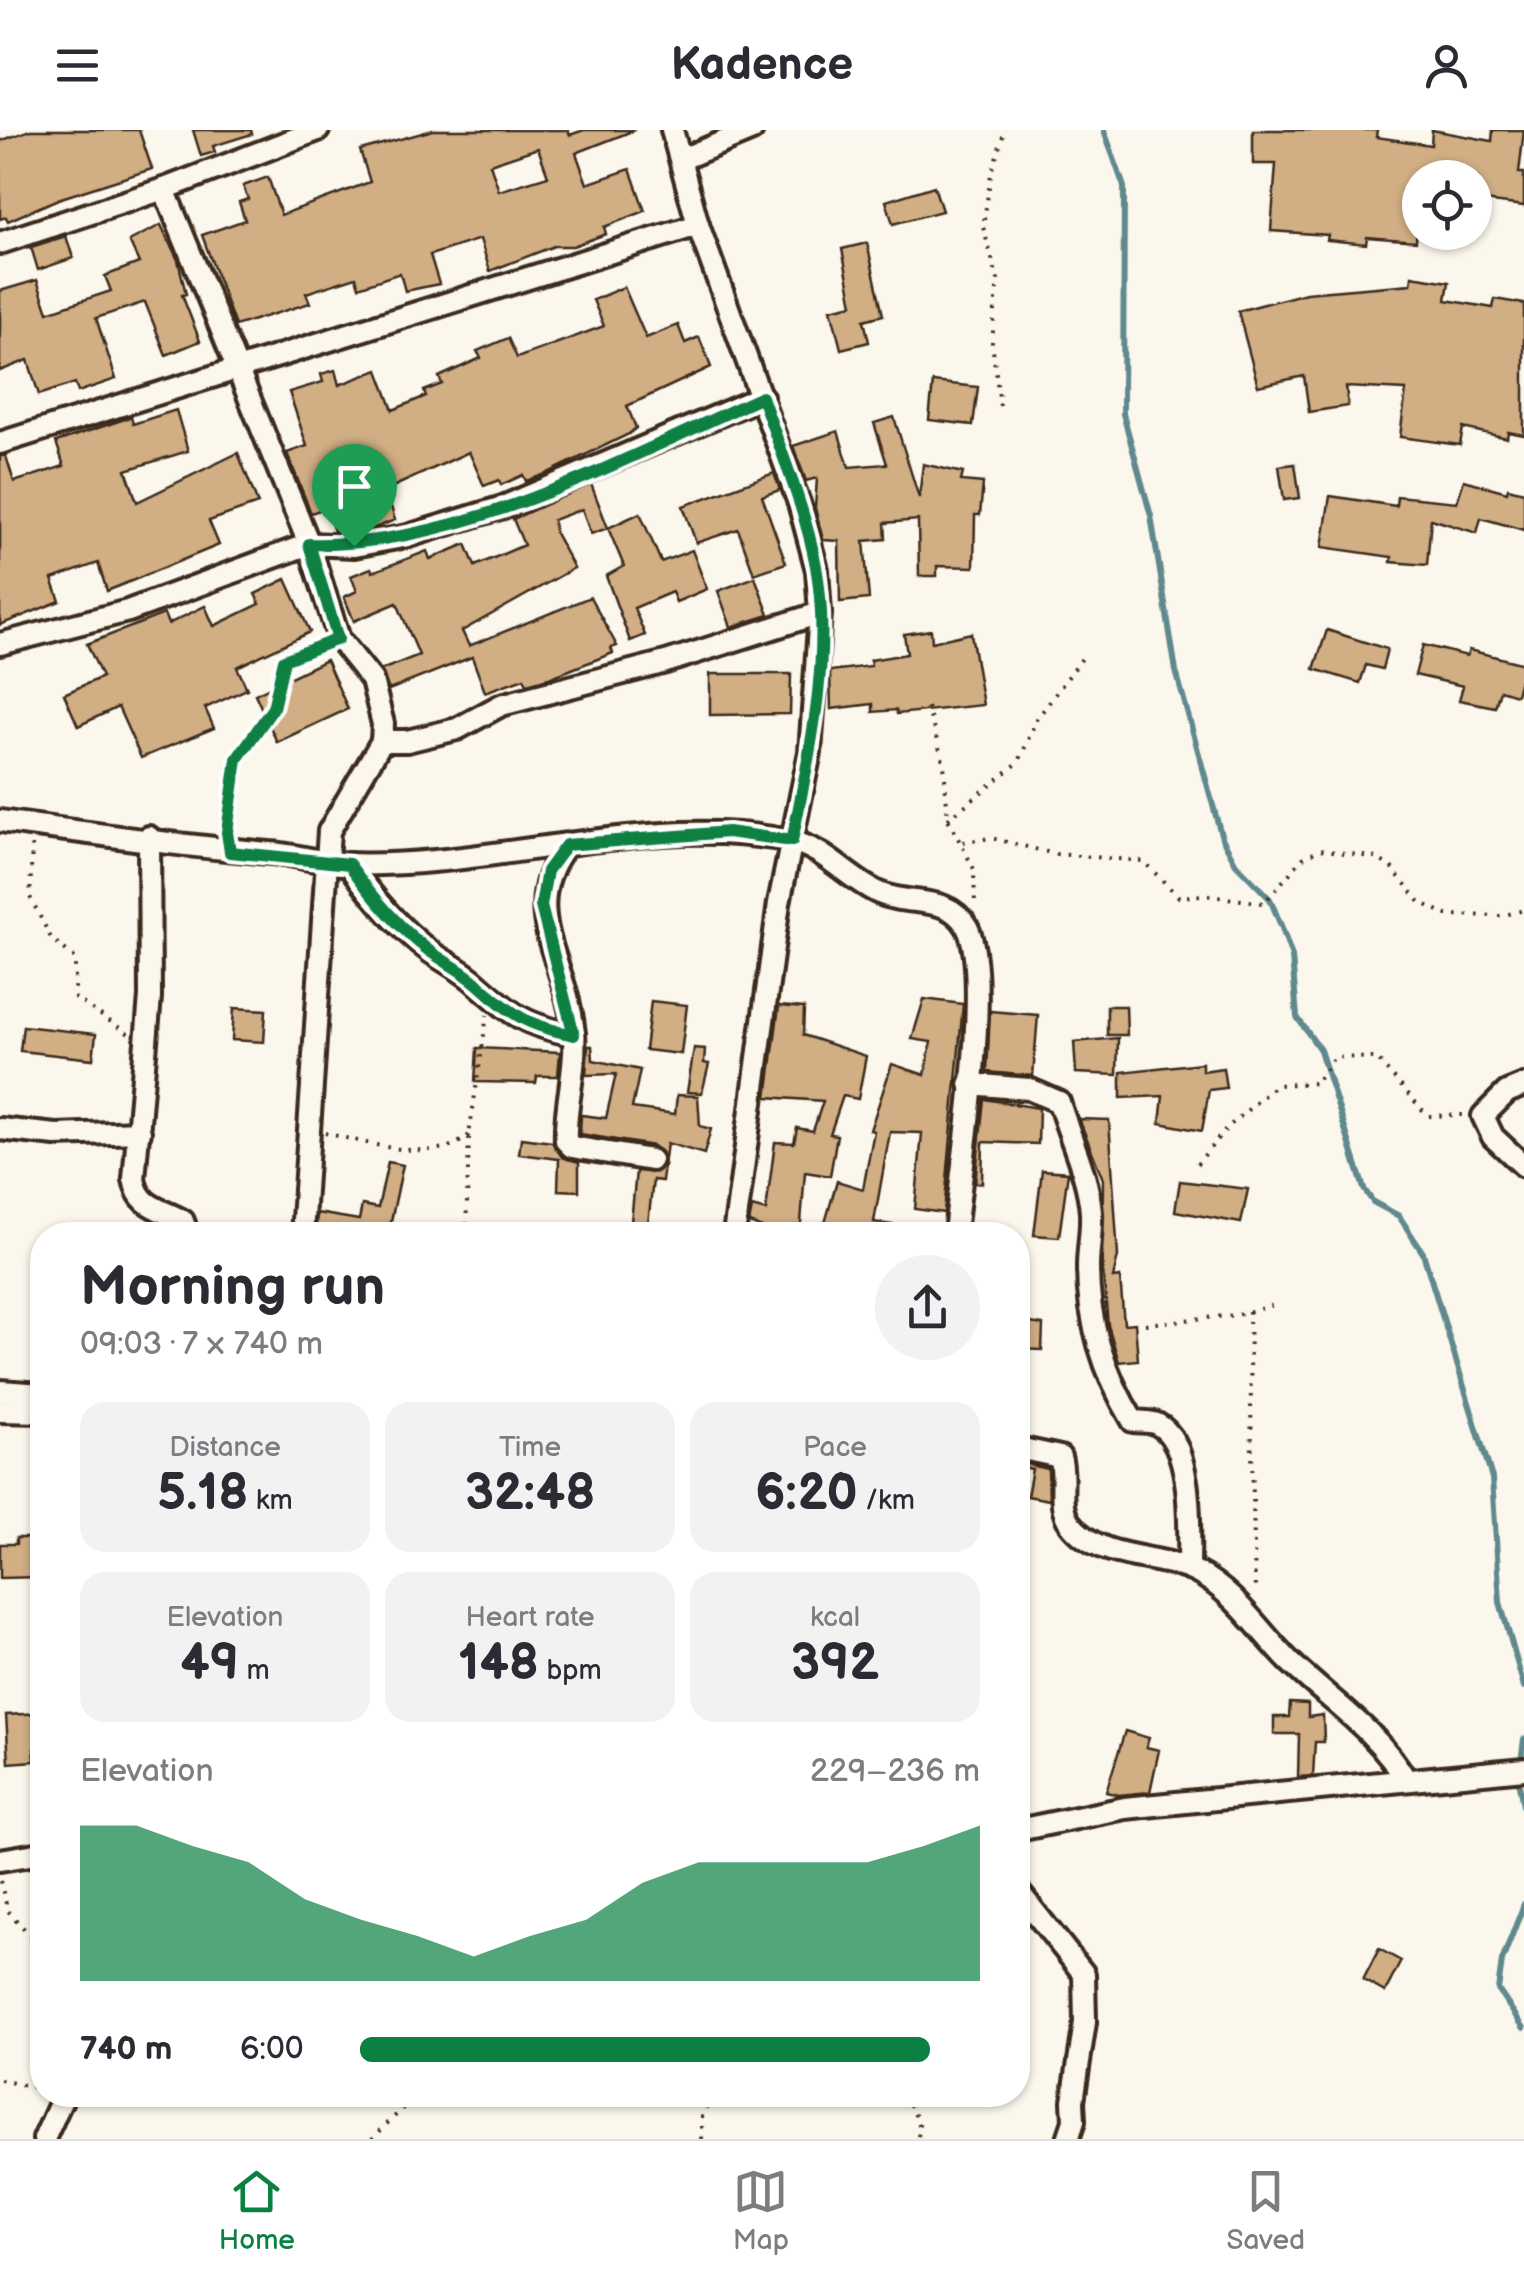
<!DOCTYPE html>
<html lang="en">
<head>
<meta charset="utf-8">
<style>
	:root { --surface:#fff; --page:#f2f2f3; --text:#2b2b33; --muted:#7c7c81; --line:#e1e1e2; --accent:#0b8043 }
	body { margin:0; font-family:"Balsamiq Sans",sans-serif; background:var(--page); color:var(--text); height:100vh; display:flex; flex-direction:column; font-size:38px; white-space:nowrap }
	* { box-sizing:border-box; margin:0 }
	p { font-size:32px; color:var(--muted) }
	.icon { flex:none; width:55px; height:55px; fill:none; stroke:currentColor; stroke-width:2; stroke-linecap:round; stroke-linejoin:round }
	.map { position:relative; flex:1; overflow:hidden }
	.sheet { position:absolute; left:30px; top:1092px; width:1000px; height:885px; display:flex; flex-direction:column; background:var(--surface); border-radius:40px; box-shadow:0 2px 8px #0004 }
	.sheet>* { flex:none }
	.tools { position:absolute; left:1402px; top:30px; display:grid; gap:20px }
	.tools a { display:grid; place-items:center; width:90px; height:90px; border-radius:50%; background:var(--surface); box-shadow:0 2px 8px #0004; font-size:50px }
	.pin { position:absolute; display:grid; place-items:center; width:85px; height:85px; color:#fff; margin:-102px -42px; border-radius:50% 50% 50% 0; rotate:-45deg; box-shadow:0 0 10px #0007 }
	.pin .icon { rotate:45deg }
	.round { display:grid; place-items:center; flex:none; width:105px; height:105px; border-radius:52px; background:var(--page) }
	.overview { display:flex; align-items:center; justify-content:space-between; height:170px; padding:0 50px }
	h1 { font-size:55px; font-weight:700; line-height:75px }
	.figures { display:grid; grid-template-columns:repeat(3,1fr); gap:15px; height:170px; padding:10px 50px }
	.figures div { display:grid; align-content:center; border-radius:25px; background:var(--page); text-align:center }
	.figures b { font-size:50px; font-weight:700 }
	.figures small { font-size:28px; font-weight:400 }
	.figures p { font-size:28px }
	.chart { height:280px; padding:20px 50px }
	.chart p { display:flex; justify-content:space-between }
	.chart svg { width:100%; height:180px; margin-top:10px; fill:var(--accent); opacity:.7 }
	ul { padding:0 50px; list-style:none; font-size:32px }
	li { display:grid; grid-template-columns:160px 120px 1fr; align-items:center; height:75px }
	li i { height:25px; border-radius:12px; background:var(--accent) }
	header { display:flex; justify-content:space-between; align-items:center; height:130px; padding:0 50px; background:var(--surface); font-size:45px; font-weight:700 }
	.tabs { display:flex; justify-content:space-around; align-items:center; height:140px; border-top:2px solid var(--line); background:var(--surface); font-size:28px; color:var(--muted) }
	.tabs a { display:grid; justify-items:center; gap:5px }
	.tabs .current { color:var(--accent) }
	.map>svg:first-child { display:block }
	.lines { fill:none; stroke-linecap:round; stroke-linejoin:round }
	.stream { stroke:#61898e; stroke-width:6 }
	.building { fill:#d1ae84; stroke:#3b2a1e; stroke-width:2.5; fill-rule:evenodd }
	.minor-casing { stroke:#3b2a1e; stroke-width:28 }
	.path { stroke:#3b2a1e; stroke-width:4; stroke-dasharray:2.5 8; stroke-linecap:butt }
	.minor { stroke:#fbf7ec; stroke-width:20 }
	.route-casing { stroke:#fff; stroke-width:20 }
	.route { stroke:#0b8043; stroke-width:12 }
</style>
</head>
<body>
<header><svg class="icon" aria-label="menu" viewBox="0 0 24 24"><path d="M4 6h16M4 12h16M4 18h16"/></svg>Kadence<svg class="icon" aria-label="person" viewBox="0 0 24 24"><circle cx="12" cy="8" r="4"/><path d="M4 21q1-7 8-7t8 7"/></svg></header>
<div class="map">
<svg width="1524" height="2009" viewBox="0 0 1524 2009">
	<rect width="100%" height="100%" fill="#fbf7ec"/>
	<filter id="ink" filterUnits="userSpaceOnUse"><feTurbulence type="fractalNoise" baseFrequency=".01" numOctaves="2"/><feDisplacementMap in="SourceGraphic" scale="20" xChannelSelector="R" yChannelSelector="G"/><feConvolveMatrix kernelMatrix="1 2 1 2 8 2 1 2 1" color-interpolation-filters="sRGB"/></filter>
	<g filter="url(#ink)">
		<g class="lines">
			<g class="stream">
				<polyline points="1104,0 1124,57 1123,284 1151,386 1176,541 1222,708 1236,734 1270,769 1282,798 1292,827 1297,887 1320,920 1364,1059 1373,1072 1399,1086 1423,1123 1492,1348 1500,1472 1524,1557"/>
				<polyline points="1521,1632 1524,1609"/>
				<polyline points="1519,1655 1524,1681"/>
				<polyline points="1524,1774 1502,1831 1498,1860 1524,1898"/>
			</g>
		</g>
		<g class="building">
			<polygon points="30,0 139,0 152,39 58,69 8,91 6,87 0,89 0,11"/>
			<polygon points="193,0 251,0 252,4 213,16 215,22 201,26"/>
			<path d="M433,0H568L570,5L584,0H635L576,23L587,54L630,39L645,81L604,97L606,104L573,116H554L490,141L480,109L430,125L439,154L405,161L400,143L359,157L356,147L306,163L310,173L235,196L202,105L245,90L239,72L248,69L243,56L268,47L281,85L370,52L360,20ZM538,18L548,46L499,61L490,34Z"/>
			<polygon points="1253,0 1377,0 1376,7 1431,15 1432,0 1492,11 1493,0 1524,0 1519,43 1524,43 1524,76 1476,70 1478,48 1421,41 1416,111 1367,107 1366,114 1327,110 1328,105 1271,101 1276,34 1253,34"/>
			<polygon points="934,56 942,81 893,94 886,71"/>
			<polygon points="161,95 178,130 186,164 182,165 200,211 166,225 145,172 96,188 116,249 78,262 75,253 39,265 28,230 0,241 0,161 37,150 48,182 111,161 105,146 139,133 129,111"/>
			<polygon points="66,106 73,128 38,140 31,117"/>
			<polygon points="867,113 883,185 864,190 869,212 841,219 831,179 853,174 842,119"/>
			<polygon points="1412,146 1449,152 1446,170 1493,178 1495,169 1524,174 1524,305 1508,302 1507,308 1463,298 1460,315 1400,307 1406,260 1346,257 1348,276 1309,282 1304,246 1258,256 1238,181 1306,163 1411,154"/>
			<polygon points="624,157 646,208 678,195 685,213 699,207 711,237 627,276 636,298 629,304 546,344 526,351 523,345 501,355 499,350 484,356 469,322 386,360 395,390 372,399 334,401 325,378 311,383 287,323 307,316 289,262 323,252 321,244 335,240 339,255 378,240 393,280 426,266 424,261 442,254 439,247 481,228 477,221 508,208 517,228 604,196 593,170"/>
			<polygon points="933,252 978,257 973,295 929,290"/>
			<polygon points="176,280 188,321 126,340 137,372 238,323 258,374 209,391 219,415 107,461 98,433 52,449 60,471 0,495 0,326 6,326 14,352 64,336 56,312 131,287 133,294"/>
			<polygon points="894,287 919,368 923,334 963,343 961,351 983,353 980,385 975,385 974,437 937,436 937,446 919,446 918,390 885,393 886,409 864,411 869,469 840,472 839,411 823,410 815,378 817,348 806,351 793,316 838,301 849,337 887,334 874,293"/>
			<polygon points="1295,334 1300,368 1284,370 1279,336"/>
			<polygon points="774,343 780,360 762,366 786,433 754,444 738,399 696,413 683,376"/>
			<polygon points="1464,350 1507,362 1508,358 1524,362 1524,400 1481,388 1477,403 1431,389 1427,435 1391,432 1392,427 1322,417 1330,366 1396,376 1397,366 1457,372"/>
			<polygon points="591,354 608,398 591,404 582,379 553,390 555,403 574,438 462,501 469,516 590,467 617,516 611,518 613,523 549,548 527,554 524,548 485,562 472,527 389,560 381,540 419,525 397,473 354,491 344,467 357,461 351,446 371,438 373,442 427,421 430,429 466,414 475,436 524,415 513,389"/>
			<polygon points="640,383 661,432 692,420 707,459 676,472 672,462 634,478 645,505 630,511 606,446 624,436 608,398"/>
			<polygon points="755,447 769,485 731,497 718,461"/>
			<polygon points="286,449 310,502 237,537 247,559 205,578 214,598 141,628 118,577 78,596 64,564 102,547 87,514 164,484 168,494 205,476 214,496 260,474 255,464"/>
			<polygon points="931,500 932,512 971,503 983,575 897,584 896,580 873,582 873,574 831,579 830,541 871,536 870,530 907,524 904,504"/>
			<polygon points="1327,500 1387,519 1382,539 1366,535 1360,553 1314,539"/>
			<polygon points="1423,515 1467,526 1469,520 1524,534 1516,565 1500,560 1495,577 1459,570 1463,556 1415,545"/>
			<polygon points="326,530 348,579 277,612 255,564"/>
			<polygon points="710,544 791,544 790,584 710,585"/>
			<polygon points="924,869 963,874 944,1083 915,1079 922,1003 890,1002 874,1092 904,1097 904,1105 823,1100 837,1051 863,1059 874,1001 870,1000 892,934 925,945 931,912 912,909"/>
			<polygon points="651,871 687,875 681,924 645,920"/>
			<polygon points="779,876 804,878 803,905 866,926 858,969 843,966 830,1004 837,1005 830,1046 805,1042 800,1105 781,1105 749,1093 752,1077 766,1081 775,1012 794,1013 797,998 813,1001 823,971 767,967"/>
			<polygon points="1107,876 1126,876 1127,905 1107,905"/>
			<polygon points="234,878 266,880 264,912 232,910"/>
			<polygon points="990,881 1038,885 1033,946 987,942"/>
			<polygon points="23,896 96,904 93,929 20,921"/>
			<polygon points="1118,908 1117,945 1076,943 1074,912"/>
			<polygon points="588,916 592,916 593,930 640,940 632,978 675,984 677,965 698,966 700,996 711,999 704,1024 667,1013 662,1051 653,1050 648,1094 631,1092 636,1041 657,1042 664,1026 653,1016 580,1004 581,985 606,988 616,944 586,945"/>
			<polygon points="477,918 560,922 558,946 537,946 536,953 475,952"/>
			<polygon points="694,918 705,919 704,933 709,934 702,963 687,962"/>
			<polygon points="1202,933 1202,941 1223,938 1226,958 1209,960 1202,1001 1160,993 1163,966 1121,968 1121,942"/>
			<polygon points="984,969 1039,978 1038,1014 983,1012 982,1053 975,1053"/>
			<polygon points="1079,989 1109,990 1118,1126 1113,1148 1120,1147 1124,1194 1135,1193 1138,1230 1119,1232 1108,1195 1102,1131 1103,1049"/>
			<polygon points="521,1008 552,1012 562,1027 579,1032 579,1061 558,1060 559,1029 519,1024"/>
			<polygon points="388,1032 403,1035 390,1096 395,1097 395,1105 316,1099 317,1083 359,1090 362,1075 378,1078"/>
			<polygon points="1042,1040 1068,1042 1059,1107 1034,1105"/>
			<polygon points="1180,1051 1248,1059 1241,1093 1175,1081"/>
			<polygon points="1018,1191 1043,1195 1042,1220 1018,1219"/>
			<polygon points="1022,1333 1048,1339 1049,1370 1027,1366 1032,1339 1021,1337"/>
			<polygon points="16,1408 42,1408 42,1447 0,1448 0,1414 16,1414"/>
			<polygon points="1290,1573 1308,1574 1308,1587 1323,1585 1324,1612 1315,1612 1313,1646 1298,1647 1299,1604 1274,1604 1274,1587 1289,1587"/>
			<polygon points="42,1583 42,1618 34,1619 35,1631 9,1633 6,1585"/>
			<polygon points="1125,1601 1149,1608 1146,1617 1159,1620 1150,1662 1119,1665 1106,1662"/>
			<polygon points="1379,1819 1401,1831 1385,1862 1363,1850"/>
		</g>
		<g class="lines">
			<defs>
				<g id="minor">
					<polyline points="672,0 698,95 799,373 817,440 820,483 810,622 779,773 734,1105"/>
					<polyline points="682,29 752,0"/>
					<polyline points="164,59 309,414 339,509 372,550 383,594 382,611 329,701 302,1105"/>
					<polyline points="0,113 164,59 318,0"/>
					<polyline points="0,313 698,95"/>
					<polyline points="0,514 128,481 309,414 354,416 408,406 503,377 762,267"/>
					<polyline points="382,611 407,611 457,599 501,575 666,532 820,483"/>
					<path d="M0,691C89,703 180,716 270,723C295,724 319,733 345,734C488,740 649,682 789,711C826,718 847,749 879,763C909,777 948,763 967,797C993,845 960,1043 955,1105"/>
					<path d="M149,707L150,867L134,1049C139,1078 160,1078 183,1091L188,1105"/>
					<path d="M566,715C516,783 567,828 574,904C577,939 564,976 566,1011L572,1017L651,1030"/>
					<path d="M349,734C371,765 398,797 428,820C443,831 460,839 474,851C513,885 521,894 574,905"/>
					<path d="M970,954L1029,959L1059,972C1069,1006 1089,1047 1091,1083C1092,1101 1088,1119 1088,1137C1088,1194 1104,1243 1133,1291C1139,1292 1151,1291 1157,1294C1195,1314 1189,1404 1189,1439"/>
					<polyline points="1524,955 1507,962 1483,986 1493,1007 1524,1036"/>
					<polyline points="0,999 56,1005 140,1002"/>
					<polyline points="0,1261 42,1264"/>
					<polyline points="0,1281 42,1282"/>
					<path d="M1018,1318L1060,1327C1067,1348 1056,1375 1070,1393C1099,1432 1158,1423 1196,1442C1235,1462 1259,1501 1289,1531C1331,1572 1377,1600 1406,1650"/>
					<polyline points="1018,1700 1125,1678 1524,1639"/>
					<polyline points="0,1730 42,1723"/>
					<polyline points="1018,1761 1084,1844 1085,1892 1073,1971 1074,1991 1068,2009"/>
					<polyline points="44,2009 64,1965"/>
				</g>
			</defs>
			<use href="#minor" class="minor-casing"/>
			<g class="path">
				<polyline points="1000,276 992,212 998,150 983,97 991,44 1005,0"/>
				<polyline points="927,577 944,634 948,689 974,739 975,776"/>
				<polyline points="948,689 1019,632 1036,590 1083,527"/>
				<polyline points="227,702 237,629 273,578 279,538 284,530 320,516"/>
				<polyline points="963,712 991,708 1055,724 1143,731 1179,767 1204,765 1264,773 1303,728 1320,719 1376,728 1391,737 1420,772 1447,785 1501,786 1524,780"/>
				<polyline points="32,715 30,767 51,808 75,828 75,868 129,904"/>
				<path d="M325,1003C365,1012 437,1036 469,1005"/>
				<polyline points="1197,1034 1227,998 1276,955 1316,953 1334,927 1376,928 1428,986 1463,985"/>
				<polyline points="466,1105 469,1005 487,885"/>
				<polyline points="1249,1181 1255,1462"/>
				<polyline points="1145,1194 1235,1185 1279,1174"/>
				<polyline points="0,1751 8,1781 42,1818"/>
				<polyline points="0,1950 42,1959"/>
				<polyline points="905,1965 919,1993 918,2009"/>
				<polyline points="372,2009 402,1979 409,1965"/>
				<polyline points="702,2009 702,1987 713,1965"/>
			</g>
			<use href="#minor" class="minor"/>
		</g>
	</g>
	<g class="lines" filter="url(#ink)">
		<defs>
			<path id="route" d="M762,267C781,322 805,378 816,436C832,525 810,624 792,711L728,702L566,715L547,741L541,776L574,905C521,894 513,884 474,851C460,839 443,831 428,820C398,797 371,765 349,734L230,722L227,702L237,629L273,578L284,530L338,509L309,414C457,419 628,327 762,267Z"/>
		</defs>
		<use href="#route" class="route-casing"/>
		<use href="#route" class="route"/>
	</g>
</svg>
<div class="tools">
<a><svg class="icon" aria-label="locate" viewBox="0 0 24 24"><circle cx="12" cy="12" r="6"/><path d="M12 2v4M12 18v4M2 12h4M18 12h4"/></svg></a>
</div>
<div class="pin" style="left:354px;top:416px;background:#1e9e55"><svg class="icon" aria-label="arrive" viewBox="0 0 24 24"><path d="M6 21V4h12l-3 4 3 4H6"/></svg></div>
<section class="sheet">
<div class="overview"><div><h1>Morning run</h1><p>09:03 · 7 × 740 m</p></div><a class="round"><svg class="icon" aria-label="share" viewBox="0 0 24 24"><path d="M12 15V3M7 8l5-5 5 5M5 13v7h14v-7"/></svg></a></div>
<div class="figures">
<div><p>Distance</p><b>5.18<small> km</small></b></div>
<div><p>Time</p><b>32:48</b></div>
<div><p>Pace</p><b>6:20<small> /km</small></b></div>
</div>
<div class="figures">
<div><p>Elevation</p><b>49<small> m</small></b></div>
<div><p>Heart rate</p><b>148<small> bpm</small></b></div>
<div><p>kcal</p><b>392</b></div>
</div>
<div class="chart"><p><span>Elevation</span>229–236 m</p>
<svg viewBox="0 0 160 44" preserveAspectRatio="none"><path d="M0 44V6L10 6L20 11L30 15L40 24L50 29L60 33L70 38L80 33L90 29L100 20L110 15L120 15L130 15L140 15L150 11L160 6V44z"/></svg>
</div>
<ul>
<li><b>740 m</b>6:00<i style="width:92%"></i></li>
</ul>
</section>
</div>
<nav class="tabs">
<a class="current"><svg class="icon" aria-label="home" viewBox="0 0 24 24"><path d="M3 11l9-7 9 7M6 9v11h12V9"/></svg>Home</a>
<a><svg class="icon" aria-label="map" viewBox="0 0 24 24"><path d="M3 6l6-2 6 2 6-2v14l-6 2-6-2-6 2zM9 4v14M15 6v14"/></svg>Map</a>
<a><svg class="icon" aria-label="saved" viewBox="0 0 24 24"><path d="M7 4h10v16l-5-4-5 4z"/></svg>Saved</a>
</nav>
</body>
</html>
